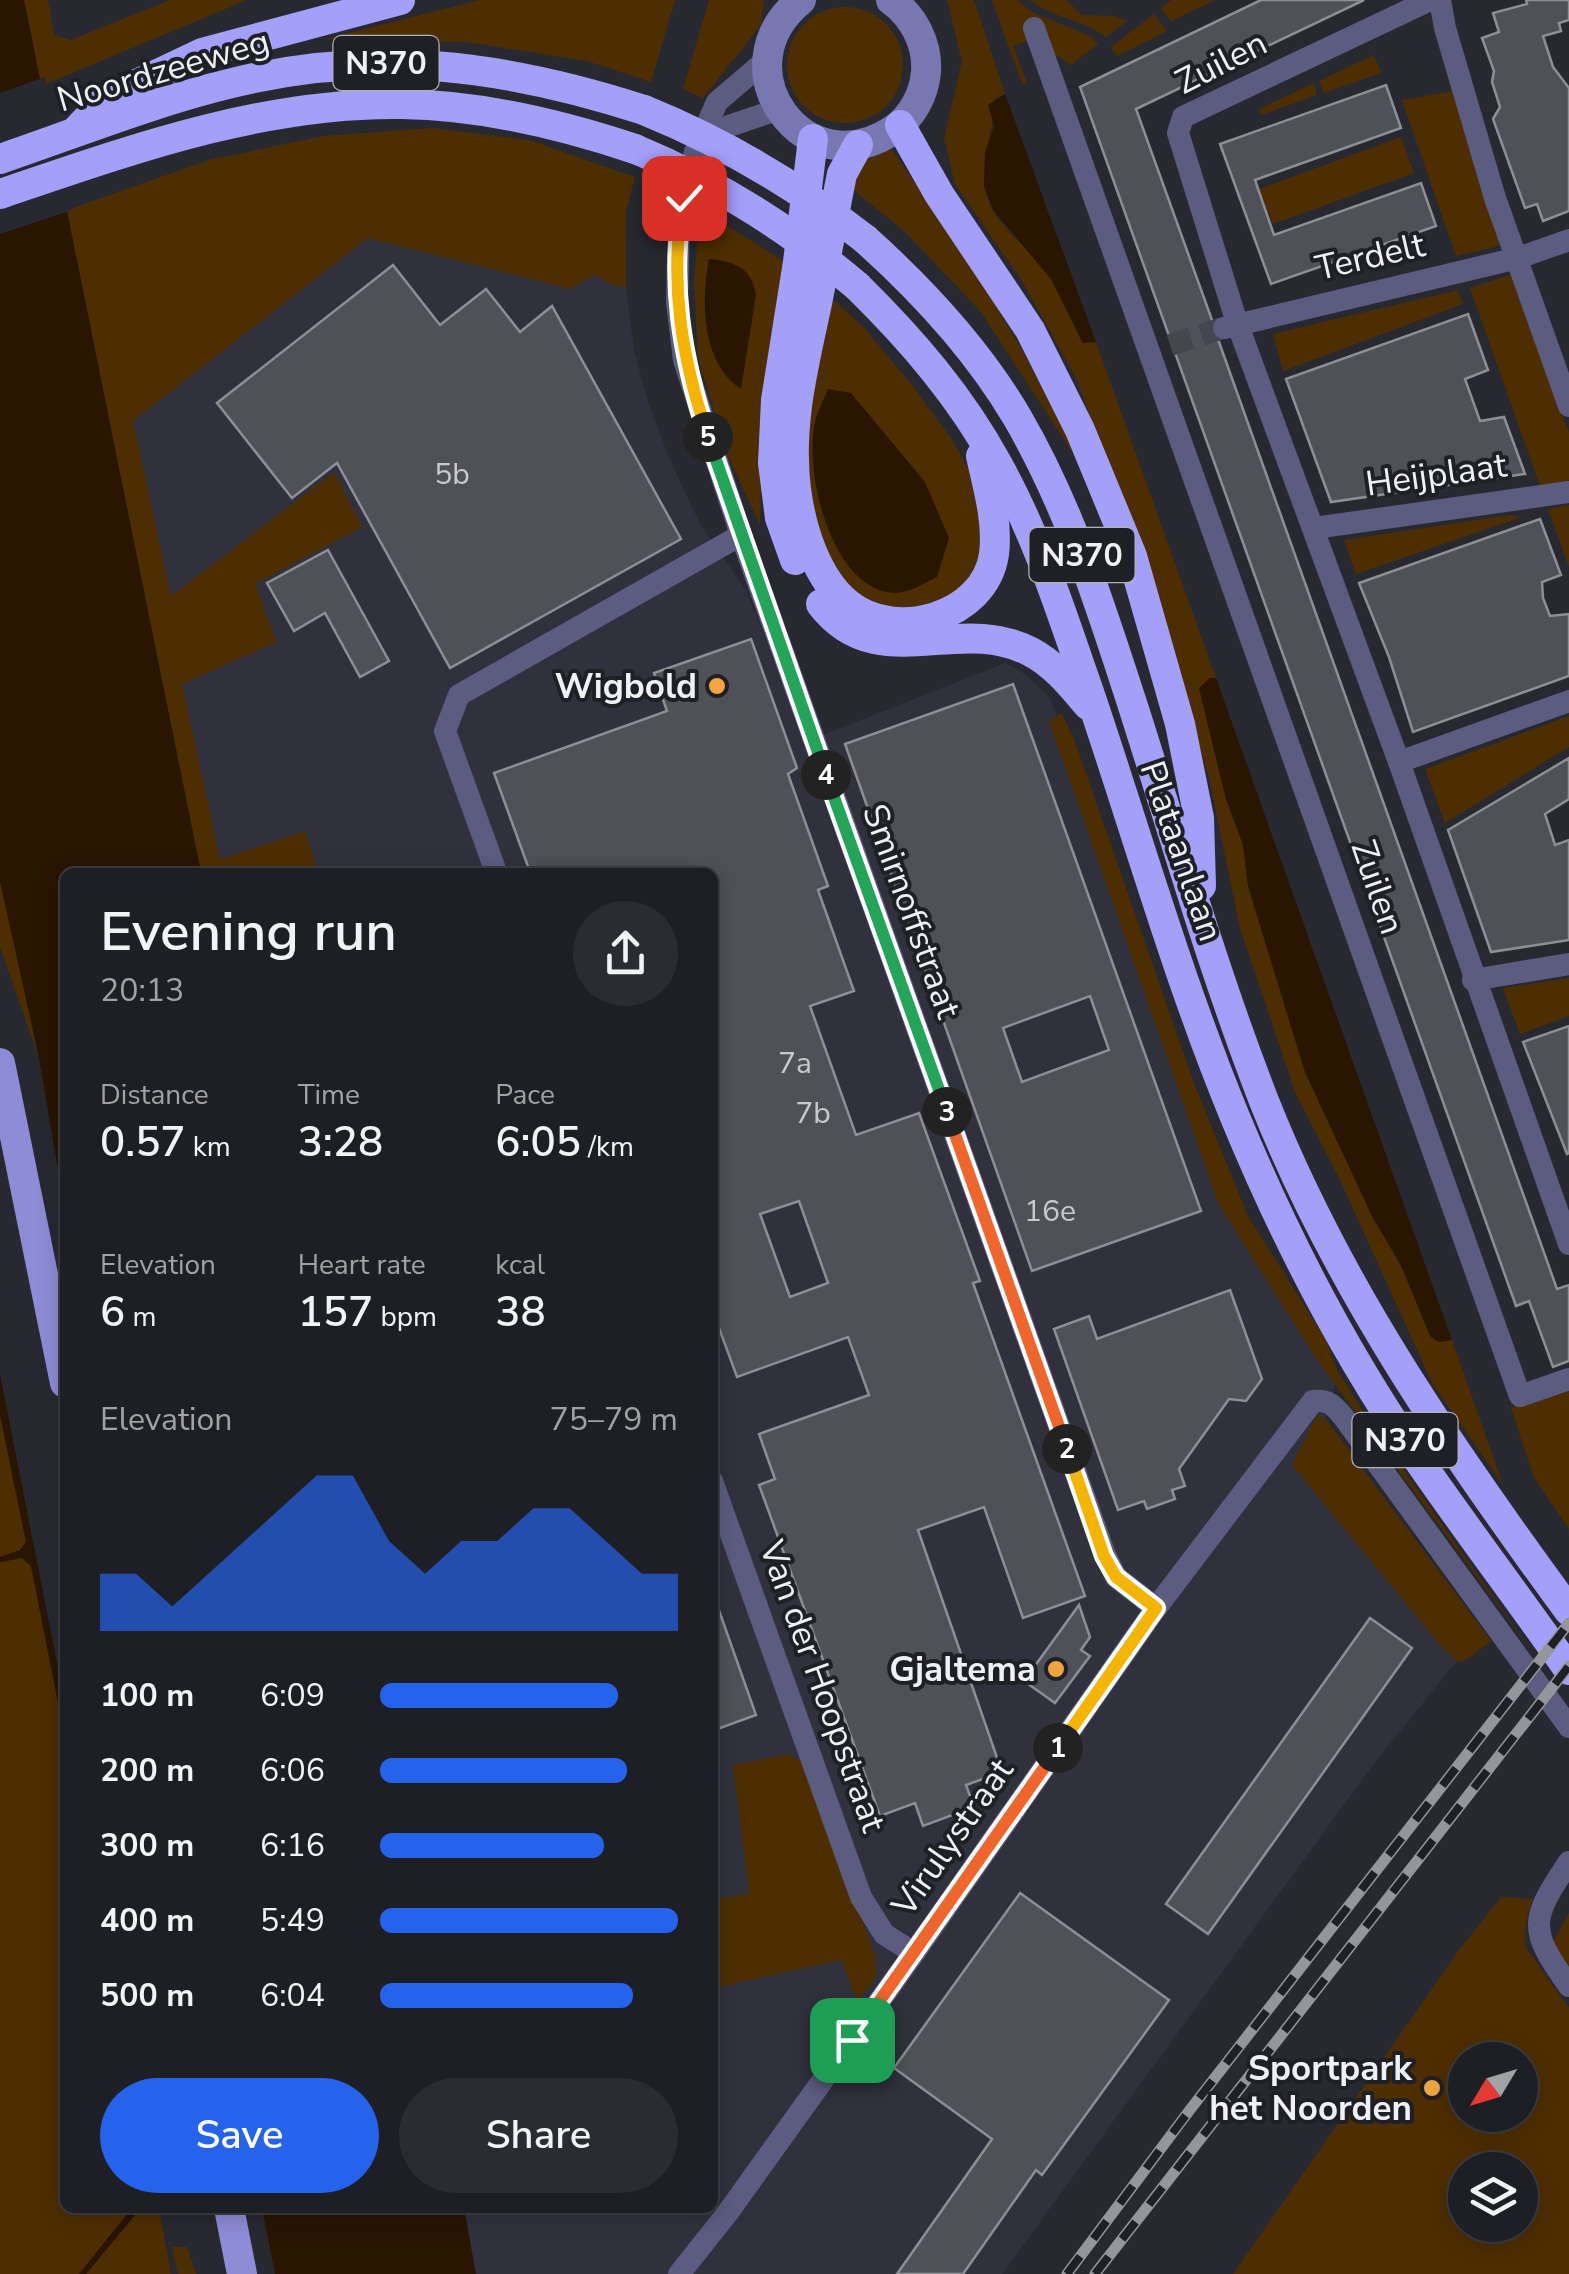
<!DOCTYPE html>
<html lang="en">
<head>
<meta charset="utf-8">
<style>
	:root { --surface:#1e1f24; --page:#2b2c31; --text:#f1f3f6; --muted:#a1a2a6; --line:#3c3d41; --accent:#2563eb }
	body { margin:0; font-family:"Nunito Sans",sans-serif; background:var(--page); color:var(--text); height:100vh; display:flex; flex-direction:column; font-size:38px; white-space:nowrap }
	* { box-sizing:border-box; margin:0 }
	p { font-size:32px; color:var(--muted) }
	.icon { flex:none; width:55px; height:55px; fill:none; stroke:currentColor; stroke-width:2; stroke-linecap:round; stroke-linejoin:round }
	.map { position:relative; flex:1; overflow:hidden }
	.drawer { position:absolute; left:60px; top:868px; width:658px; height:1345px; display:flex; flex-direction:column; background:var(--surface); border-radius:15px; box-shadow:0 5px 25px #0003,0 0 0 2px var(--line) }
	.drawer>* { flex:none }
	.needle { width:65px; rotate:232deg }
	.controls { position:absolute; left:1448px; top:2042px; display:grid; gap:20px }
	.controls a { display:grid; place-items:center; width:90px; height:90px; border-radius:50%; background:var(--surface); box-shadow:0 5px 25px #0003,0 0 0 2px var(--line); font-size:50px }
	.pin { position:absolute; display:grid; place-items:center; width:85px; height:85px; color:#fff; margin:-42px; border-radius:20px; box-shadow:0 5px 15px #0006 }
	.km { position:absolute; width:50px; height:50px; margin:-25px; border-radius:50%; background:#222; color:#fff; font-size:28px; line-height:50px; text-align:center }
	.round { display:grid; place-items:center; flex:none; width:105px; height:105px; border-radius:52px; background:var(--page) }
	.summary { display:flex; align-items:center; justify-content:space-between; height:170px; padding:0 40px }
	h1 { font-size:55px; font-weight:600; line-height:75px }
	.metrics { display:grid; grid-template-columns:repeat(3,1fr); gap:15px; height:170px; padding:10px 40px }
	.metrics div { display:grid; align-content:center }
	.metrics b { font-size:42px; font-weight:600 }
	.metrics small { font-size:28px; font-weight:400 }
	.metrics p { font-size:28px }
	.chart { height:280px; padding:20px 40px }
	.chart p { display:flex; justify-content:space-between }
	.chart svg { width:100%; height:180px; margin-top:10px; fill:var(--accent); opacity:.7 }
	.primary-button { display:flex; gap:20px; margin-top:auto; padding:20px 40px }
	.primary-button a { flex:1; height:115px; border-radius:60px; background:var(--accent); color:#fff; font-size:40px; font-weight:600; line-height:115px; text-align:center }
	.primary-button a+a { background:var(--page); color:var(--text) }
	ul { padding:0 40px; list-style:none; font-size:32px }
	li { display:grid; grid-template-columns:160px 120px 1fr; align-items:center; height:75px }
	li i { height:25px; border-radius:12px; background:var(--accent) }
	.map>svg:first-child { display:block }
	.built { fill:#31313e }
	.green { fill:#4d2e00; fill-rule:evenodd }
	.water { fill:#291500 }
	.pier { fill:#282930 }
	.building { fill:#505058; stroke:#8e8e97; stroke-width:2.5; fill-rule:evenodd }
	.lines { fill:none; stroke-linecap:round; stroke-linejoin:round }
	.street-tunnel { stroke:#46474e; stroke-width:22; stroke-dasharray:22 11; stroke-linecap:butt }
	.street { stroke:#5c5c80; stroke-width:22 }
	.secondary { stroke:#7977b1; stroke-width:30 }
	.primary { stroke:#8f8cd7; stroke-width:30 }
	.highway { stroke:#a49ff9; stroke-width:30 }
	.rail-casing { stroke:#95969b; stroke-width:11 }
	.rail { stroke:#1f1f26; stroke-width:8; stroke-dasharray:22; stroke-linecap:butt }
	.highway-bridge { stroke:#a49ff9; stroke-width:30 }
	.split-1-casing { stroke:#fff; stroke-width:20 }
	.split-2-casing { stroke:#fff; stroke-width:20 }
	.split-3-casing { stroke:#fff; stroke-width:20 }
	.split-4-casing { stroke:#fff; stroke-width:20 }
	.split-5-casing { stroke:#fff; stroke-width:20 }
	.split-6-casing { stroke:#fff; stroke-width:20 }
	.split-1 { stroke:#f0652b; stroke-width:12 }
	.split-2 { stroke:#f5b400; stroke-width:12 }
	.split-3 { stroke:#f0652b; stroke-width:12 }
	.split-4 { stroke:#22a559; stroke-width:12 }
	.split-5 { stroke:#22a559; stroke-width:12 }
	.split-6 { stroke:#f5b400; stroke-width:12 }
	.poi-dot { fill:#f1a540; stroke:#1f1f26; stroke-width:4 }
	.labels { text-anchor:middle; stroke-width:8; stroke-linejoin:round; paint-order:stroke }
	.number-label { font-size:30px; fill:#c8c9ce }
	.shield { fill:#1f1f26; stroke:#b1b2b8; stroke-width:2.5 }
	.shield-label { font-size:32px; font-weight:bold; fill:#f0f1f6 }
	.street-label { font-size:35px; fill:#f0f1f6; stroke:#1f1f26 }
	.poi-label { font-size:35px; font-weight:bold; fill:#f0f1f6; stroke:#1f1f26; text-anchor:end }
</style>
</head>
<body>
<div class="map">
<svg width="1569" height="2274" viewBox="0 0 1569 2274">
	<rect width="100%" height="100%" fill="#282930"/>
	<polygon class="built" points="359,223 625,280 634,350 648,402 669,458 700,524 747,592 805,742 1006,663 1026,675 1050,698 1222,1196 1337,1379 1323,1428 1479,1633 1372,1766 1002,2274 465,2274 451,2208 712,2208 712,872 186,872 82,336 269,244"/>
	<g class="green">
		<polygon points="24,0 48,0 54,35 71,40 170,0 247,0 41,86"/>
		<polygon points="480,0 675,0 651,82 587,61 466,42 325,39"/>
		<polygon points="709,0 764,0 761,25 703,98 683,89"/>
		<path d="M947,0H974L1005,94L994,99C995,128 982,154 984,184C988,223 1032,248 1051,279C1064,299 1072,322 1082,343L1096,342L1216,678H1210L1199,688L1226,799L1243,845L1248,886L1305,1072L1372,1216L1444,1342L1452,1340L1503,1485L1432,1383L1340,1180L1295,1092L1240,928L1209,778L1148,576L1077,380L1022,281L955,184L944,138L962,61Z"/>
		<polygon points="992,0 1017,0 1032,12 1092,37 1098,44 1071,65 1032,39 1013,46 1027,83 1022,84"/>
		<path d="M1031,0H1066L1082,15L1114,16L1127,21L1106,37C1084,20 1052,18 1031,0Z"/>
		<polygon points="1171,0 1215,0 1171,21 1161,8"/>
		<circle cx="845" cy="65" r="58"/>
		<polygon points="1154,14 1167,31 1117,56 1111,47"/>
		<polygon points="1374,55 1381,73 1324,93 1319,81"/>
		<polygon points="1314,83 1317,95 1261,115 1259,109"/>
		<polygon points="1454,91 1503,245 1456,256 1402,100"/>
		<polygon points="433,128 529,140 635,177 626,212 626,287 616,286 594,275 570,289 368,238 133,421 171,596 334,472 362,527 255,584 277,642 182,684 220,859 305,831 318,872 201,872 67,210 209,160 324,136"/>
		<polygon points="1401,137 1414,173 1273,224 1259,189"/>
		<polygon points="889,145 975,271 1025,355 1087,475 981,312 905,232 849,186 856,167"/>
		<polygon points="700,209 787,263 763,398 760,525 728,456 698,358 694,280"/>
		<polygon points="1512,274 1569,433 1569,480 1564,484 1540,486 1470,288"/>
		<polygon points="1458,290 1463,304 1283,371 1273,334"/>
		<polygon points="828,295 865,329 912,385 953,441 975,480 986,529 979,564 966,587 939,606 875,608 846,590 810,519 803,432"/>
		<polygon points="1569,505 1569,567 1548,509"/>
		<polygon points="1510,515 1522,517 1356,574 1344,540"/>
		<polygon points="1061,713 1073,736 1195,1086 1248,1216 1326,1340 1336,1368 1365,1415 1533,1653 1320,1364 1219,1205 1049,721"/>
		<polygon points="1569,716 1569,747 1445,823 1425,769"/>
		<polygon points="0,881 39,1058 0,947"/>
		<polygon points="1569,978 1569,1016 1520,1034 1503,988"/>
		<polygon points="1569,1390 1569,1529 1534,1478 1511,1408"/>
		<polygon points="0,1415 26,1542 21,1550 0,1557"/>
		<polygon points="1317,1415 1325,1418 1491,1641 1466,1660 1457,1662 1441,1646 1292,1465"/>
		<polygon points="22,1558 31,1566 65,1738 65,2208 132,2208 79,2274 0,2274 0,1562"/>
		<polygon points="788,1754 806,1764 875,1956 876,1977 857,2002 842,1960 713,1988 713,1900 749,1893 733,1765"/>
		<path d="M1501,1897L1532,1899L1525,1928V1946L1569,2008V2274H1233L1459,1950ZM1465,2060H1520V2115H1465ZM1465,2170H1520V2225H1465Z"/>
		<polygon points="1569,1913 1569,1972 1552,1944"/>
		<polygon points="141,2208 159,2208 171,2274 86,2274"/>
		<polygon points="172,2247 187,2247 196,2274 178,2274"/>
	</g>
	<g class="water">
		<polygon points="0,0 24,0 201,872 65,872 65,1211 39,1058 0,881"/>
		<polygon points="1005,94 1096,342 1083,343 1051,279 993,210 984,186 985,152 994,126 988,105"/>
		<path d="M709,259C734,261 752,268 756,295L741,389C701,363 701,300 709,259Z"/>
		<path d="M828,389L851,393L925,482L949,538L937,577C925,583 907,594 894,593C831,590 802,469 816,418C819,408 824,399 828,389Z"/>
		<polygon points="1210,678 1216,678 1452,1340 1438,1342 1430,1336 1400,1263 1372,1216 1305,1072 1248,886 1243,845 1226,799 1199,688"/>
		<polygon points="0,1374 65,1704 65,1738 31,1566 22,1558 0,1562 0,1557 20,1550 26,1542 0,1415"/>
		<polygon points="132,2208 141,2208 86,2274 79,2274"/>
		<polygon points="262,2208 464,2208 476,2274 275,2274"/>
	</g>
	<polygon class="pier" points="45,77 72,210 0,234 0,93"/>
	<g class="building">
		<polygon points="1261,0 1364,0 1136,109 1212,320 1210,332 1219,342 1557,1289 1569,1285 1569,1361 1553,1367 1529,1301 1516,1306 1080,87"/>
		<polygon points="1526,0 1569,0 1569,20 1559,23 1561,31 1543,36 1553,67 1569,88 1569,211 1543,221 1537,204 1525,208 1493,119 1500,107 1492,82 1494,71 1482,38 1499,32 1493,13 1527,4"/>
		<polygon points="1386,85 1401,128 1255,180 1274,235 1421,183 1436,226 1271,284 1220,144"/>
		<polygon points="393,265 440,325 486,289 520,332 552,306 681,539 450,668 337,463 292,498 217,403"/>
		<polygon points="1468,314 1488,370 1465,379 1480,421 1504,417 1525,474 1331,502 1286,379"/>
		<polygon points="1540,519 1561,575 1542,582 1543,598 1550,616 1569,614 1569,676 1413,732 1389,657 1359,583"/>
		<polygon points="328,550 389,661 360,677 325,613 294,631 267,583"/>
		<path d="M751,639L797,768L788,774L828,886L818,890L854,991L810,1006L856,1135L919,1113L980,1281L973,1283L1085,1596L1023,1618L984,1507L918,1530L1002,1772L966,1785L974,1807L923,1826L915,1803L880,1816L759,1485L775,1479L759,1434L869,1395L848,1337L737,1377L712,1309V872H530L494,773L667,711L654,673ZM799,1201L828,1283L790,1297L760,1214Z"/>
		<path d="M1013,684L1201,1211L1032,1271L845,744ZM1090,996L1109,1050L1022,1082L1003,1028Z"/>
		<polygon points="1569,758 1569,799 1545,814 1555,845 1569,840 1569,940 1491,952 1448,830"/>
		<polygon points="1569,1026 1569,1153 1567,1154 1523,1042"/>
		<polygon points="1230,1290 1262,1379 1246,1401 1229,1399 1179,1469 1185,1486 1172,1490 1175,1499 1147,1509 1144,1501 1118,1510 1054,1329 1089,1316 1097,1339"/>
		<polygon points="715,1599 756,1715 712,1731 712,1600"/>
		<polygon points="1079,1605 1090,1637 1081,1650 1090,1656 1055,1703 1024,1681"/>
		<polygon points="1370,1618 1412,1648 1208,1934 1166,1904"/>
		<polygon points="1020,1893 1169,2000 1042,2175 1036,2170 963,2274 897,2274 992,2139 894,2068"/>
	</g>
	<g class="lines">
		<polyline class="street-tunnel" points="1170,345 1223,328"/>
		<g class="street">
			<polyline points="1430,0 1183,117 1178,133 1237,323 1399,762 1569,1244"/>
			<polyline points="1440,0 1445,28 1495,198 1569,406"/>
			<polyline points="1034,28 1520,1396 1569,1379"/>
			<polyline points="766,60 717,102 695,152 679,223 677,302 684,360 741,535 1105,1555 1116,1577 1156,1608"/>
			<polyline points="702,147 729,126 779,109"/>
			<polyline points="1224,328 1518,258 1569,240"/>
			<polyline points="1314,528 1569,492"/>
			<polyline points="1399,762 1569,701"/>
			<polyline points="496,872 445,731 459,695 741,535"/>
			<polyline points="1473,980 1569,964"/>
			<polyline points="712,1481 861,1897 884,1934 914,1953"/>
			<path d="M1569,1862C1530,1920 1528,1929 1569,1986"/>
			<path d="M679,2274L726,2215L914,1953L1156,1608L1313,1401C1330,1399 1335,1407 1345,1419L1569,1727"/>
		</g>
		<path class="secondary" d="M801,0C717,68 805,189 893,130C912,117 924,95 926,72C928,44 914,17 891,0"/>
		<g class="primary">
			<polyline points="0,1063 65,1383"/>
			<polyline points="229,2208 242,2274"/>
		</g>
		<g class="highway">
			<polyline points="900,125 939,194 1030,330 1080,430 1132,556 1180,724 1199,818 1201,886"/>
			<polyline points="75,132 107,98 202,53 400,0"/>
			<path d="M858,145L842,174C833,219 825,264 816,308C803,368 788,427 796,489C801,528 816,578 848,604C894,642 985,618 994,554C998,521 988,488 981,456"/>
			<path d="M0,159C76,133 153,102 232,83C376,48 505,65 644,110"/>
			<path d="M0,194C130,150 262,102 402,104C482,105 560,124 635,149"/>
			<path d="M865,239C923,291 977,349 1017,417C1069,506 1099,602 1131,700C1174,834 1213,970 1264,1101C1338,1288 1451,1450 1569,1611"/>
			<path d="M857,286C912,340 961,397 998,465C1038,537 1062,615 1089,692C1137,834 1178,979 1235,1117C1284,1236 1344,1352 1417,1458C1466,1529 1519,1599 1569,1670"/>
			<polyline points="795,560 780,518 773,463 776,400 798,262 813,139"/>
			<path d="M821,604C878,678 957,613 1031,652C1054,664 1071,685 1088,705"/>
		</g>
		<defs>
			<g id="rail">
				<polyline points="1067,2274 1189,2111 1569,1623"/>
				<polyline points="1095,2274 1569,1666"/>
			</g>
		</defs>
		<use href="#rail" class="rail-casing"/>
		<use href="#rail" class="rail"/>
		<g class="highway-bridge">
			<path d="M644,110C725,143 796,185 865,239"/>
			<path d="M635,149C717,183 789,228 857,286"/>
		</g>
	</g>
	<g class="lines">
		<defs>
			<polyline id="split-1" points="852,2040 1058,1748"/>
			<polyline id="split-2" points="1058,1748 1156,1608 1116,1577 1104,1556 1067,1449"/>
			<polyline id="split-3" points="947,1112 1067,1449"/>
			<polyline id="split-4" points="826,775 947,1112"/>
			<polyline id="split-5" points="708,437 826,775"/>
			<path id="split-6" d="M684,198C668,280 682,359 708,437"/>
		</defs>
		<use href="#split-1" class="split-1-casing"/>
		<use href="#split-2" class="split-2-casing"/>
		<use href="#split-3" class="split-3-casing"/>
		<use href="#split-4" class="split-4-casing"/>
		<use href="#split-5" class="split-5-casing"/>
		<use href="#split-6" class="split-6-casing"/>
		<use href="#split-1" class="split-1"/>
		<use href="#split-2" class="split-2"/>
		<use href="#split-3" class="split-3"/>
		<use href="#split-4" class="split-4"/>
		<use href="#split-5" class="split-5"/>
		<use href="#split-6" class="split-6"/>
	</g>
	<g class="poi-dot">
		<circle cx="717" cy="686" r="10"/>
		<circle cx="1056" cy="1669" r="10"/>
		<circle cx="1432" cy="2088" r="10"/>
	</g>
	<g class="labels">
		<g class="number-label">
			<text x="452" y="484">5b</text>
			<text x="795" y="1073">7a</text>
			<text x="813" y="1123">7b</text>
			<text x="1050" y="1221">16e</text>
		</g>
		<g class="shield">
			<rect x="333.5" y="36" width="105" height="54" rx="8"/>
			<rect x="1029.5" y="528" width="105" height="54" rx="8"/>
			<rect x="1352.5" y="1413" width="105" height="54" rx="8"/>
		</g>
		<g class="shield-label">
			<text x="386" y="74">N370</text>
			<text x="1082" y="566">N370</text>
			<text x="1405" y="1451">N370</text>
		</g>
		<g class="street-label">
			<text transform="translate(1221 62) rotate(-27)" y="12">Zuilen</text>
			<text transform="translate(163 70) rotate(-16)" y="12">Noordzeeweg</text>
			<text transform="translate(1370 256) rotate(-13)" y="12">Terdelt</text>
			<text transform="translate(1436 474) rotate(-8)" y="12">Heijplaat</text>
			<text transform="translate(1182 851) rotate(71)" y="12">Plataanlaan</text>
			<text transform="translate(1378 887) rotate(71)" y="12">Zuilen</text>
			<text transform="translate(912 911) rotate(70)" y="12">Smirnoffstraat</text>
			<text transform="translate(823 1686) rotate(70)" y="12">Van der Hoopstraat</text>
			<text transform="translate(952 1837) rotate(-55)" y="12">Virulystraat</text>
		</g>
		<g class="poi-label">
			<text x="697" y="698">Wigbold</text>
			<text x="1036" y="1681">Gjaltema</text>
			<text x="1412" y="2080">Sportpark<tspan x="1412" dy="40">het Noorden</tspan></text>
		</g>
	</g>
</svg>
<div class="controls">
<a><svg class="needle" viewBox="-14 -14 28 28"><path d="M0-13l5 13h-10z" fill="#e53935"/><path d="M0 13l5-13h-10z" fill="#a1a2a6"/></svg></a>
<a><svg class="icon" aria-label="layers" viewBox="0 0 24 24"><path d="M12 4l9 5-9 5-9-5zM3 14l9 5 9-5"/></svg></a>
</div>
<div class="pin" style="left:852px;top:2040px;background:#1e9e55"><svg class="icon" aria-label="arrive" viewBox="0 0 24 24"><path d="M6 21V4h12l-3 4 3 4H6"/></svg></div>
<div class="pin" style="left:684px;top:198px;background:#d93025"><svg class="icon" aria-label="check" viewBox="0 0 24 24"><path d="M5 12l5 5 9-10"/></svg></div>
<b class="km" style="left:1058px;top:1748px">1</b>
<b class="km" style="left:1067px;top:1449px">2</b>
<b class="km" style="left:947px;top:1112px">3</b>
<b class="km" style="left:826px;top:775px">4</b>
<b class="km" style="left:708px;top:437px">5</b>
<section class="drawer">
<div class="summary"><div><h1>Evening run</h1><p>20:13</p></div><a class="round"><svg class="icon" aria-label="share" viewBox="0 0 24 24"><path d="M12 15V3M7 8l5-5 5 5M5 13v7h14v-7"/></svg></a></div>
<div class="metrics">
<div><p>Distance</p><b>0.57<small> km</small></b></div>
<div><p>Time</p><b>3:28</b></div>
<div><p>Pace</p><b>6:05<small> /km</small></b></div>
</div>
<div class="metrics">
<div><p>Elevation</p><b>6<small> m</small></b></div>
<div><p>Heart rate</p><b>157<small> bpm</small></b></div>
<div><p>kcal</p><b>38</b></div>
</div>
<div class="chart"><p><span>Elevation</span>75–79 m</p>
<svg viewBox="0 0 160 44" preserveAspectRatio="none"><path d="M0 44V30L10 30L20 38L30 30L40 22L50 14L60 6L70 6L80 22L90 30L100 22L110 22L120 14L130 14L140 22L150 30L160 30V44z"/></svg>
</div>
<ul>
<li><b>100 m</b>6:09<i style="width:80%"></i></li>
<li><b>200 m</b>6:06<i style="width:83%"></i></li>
<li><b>300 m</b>6:16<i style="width:75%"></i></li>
<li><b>400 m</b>5:49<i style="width:100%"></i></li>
<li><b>500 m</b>6:04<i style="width:85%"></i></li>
</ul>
<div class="primary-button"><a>Save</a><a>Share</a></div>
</section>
</div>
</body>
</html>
